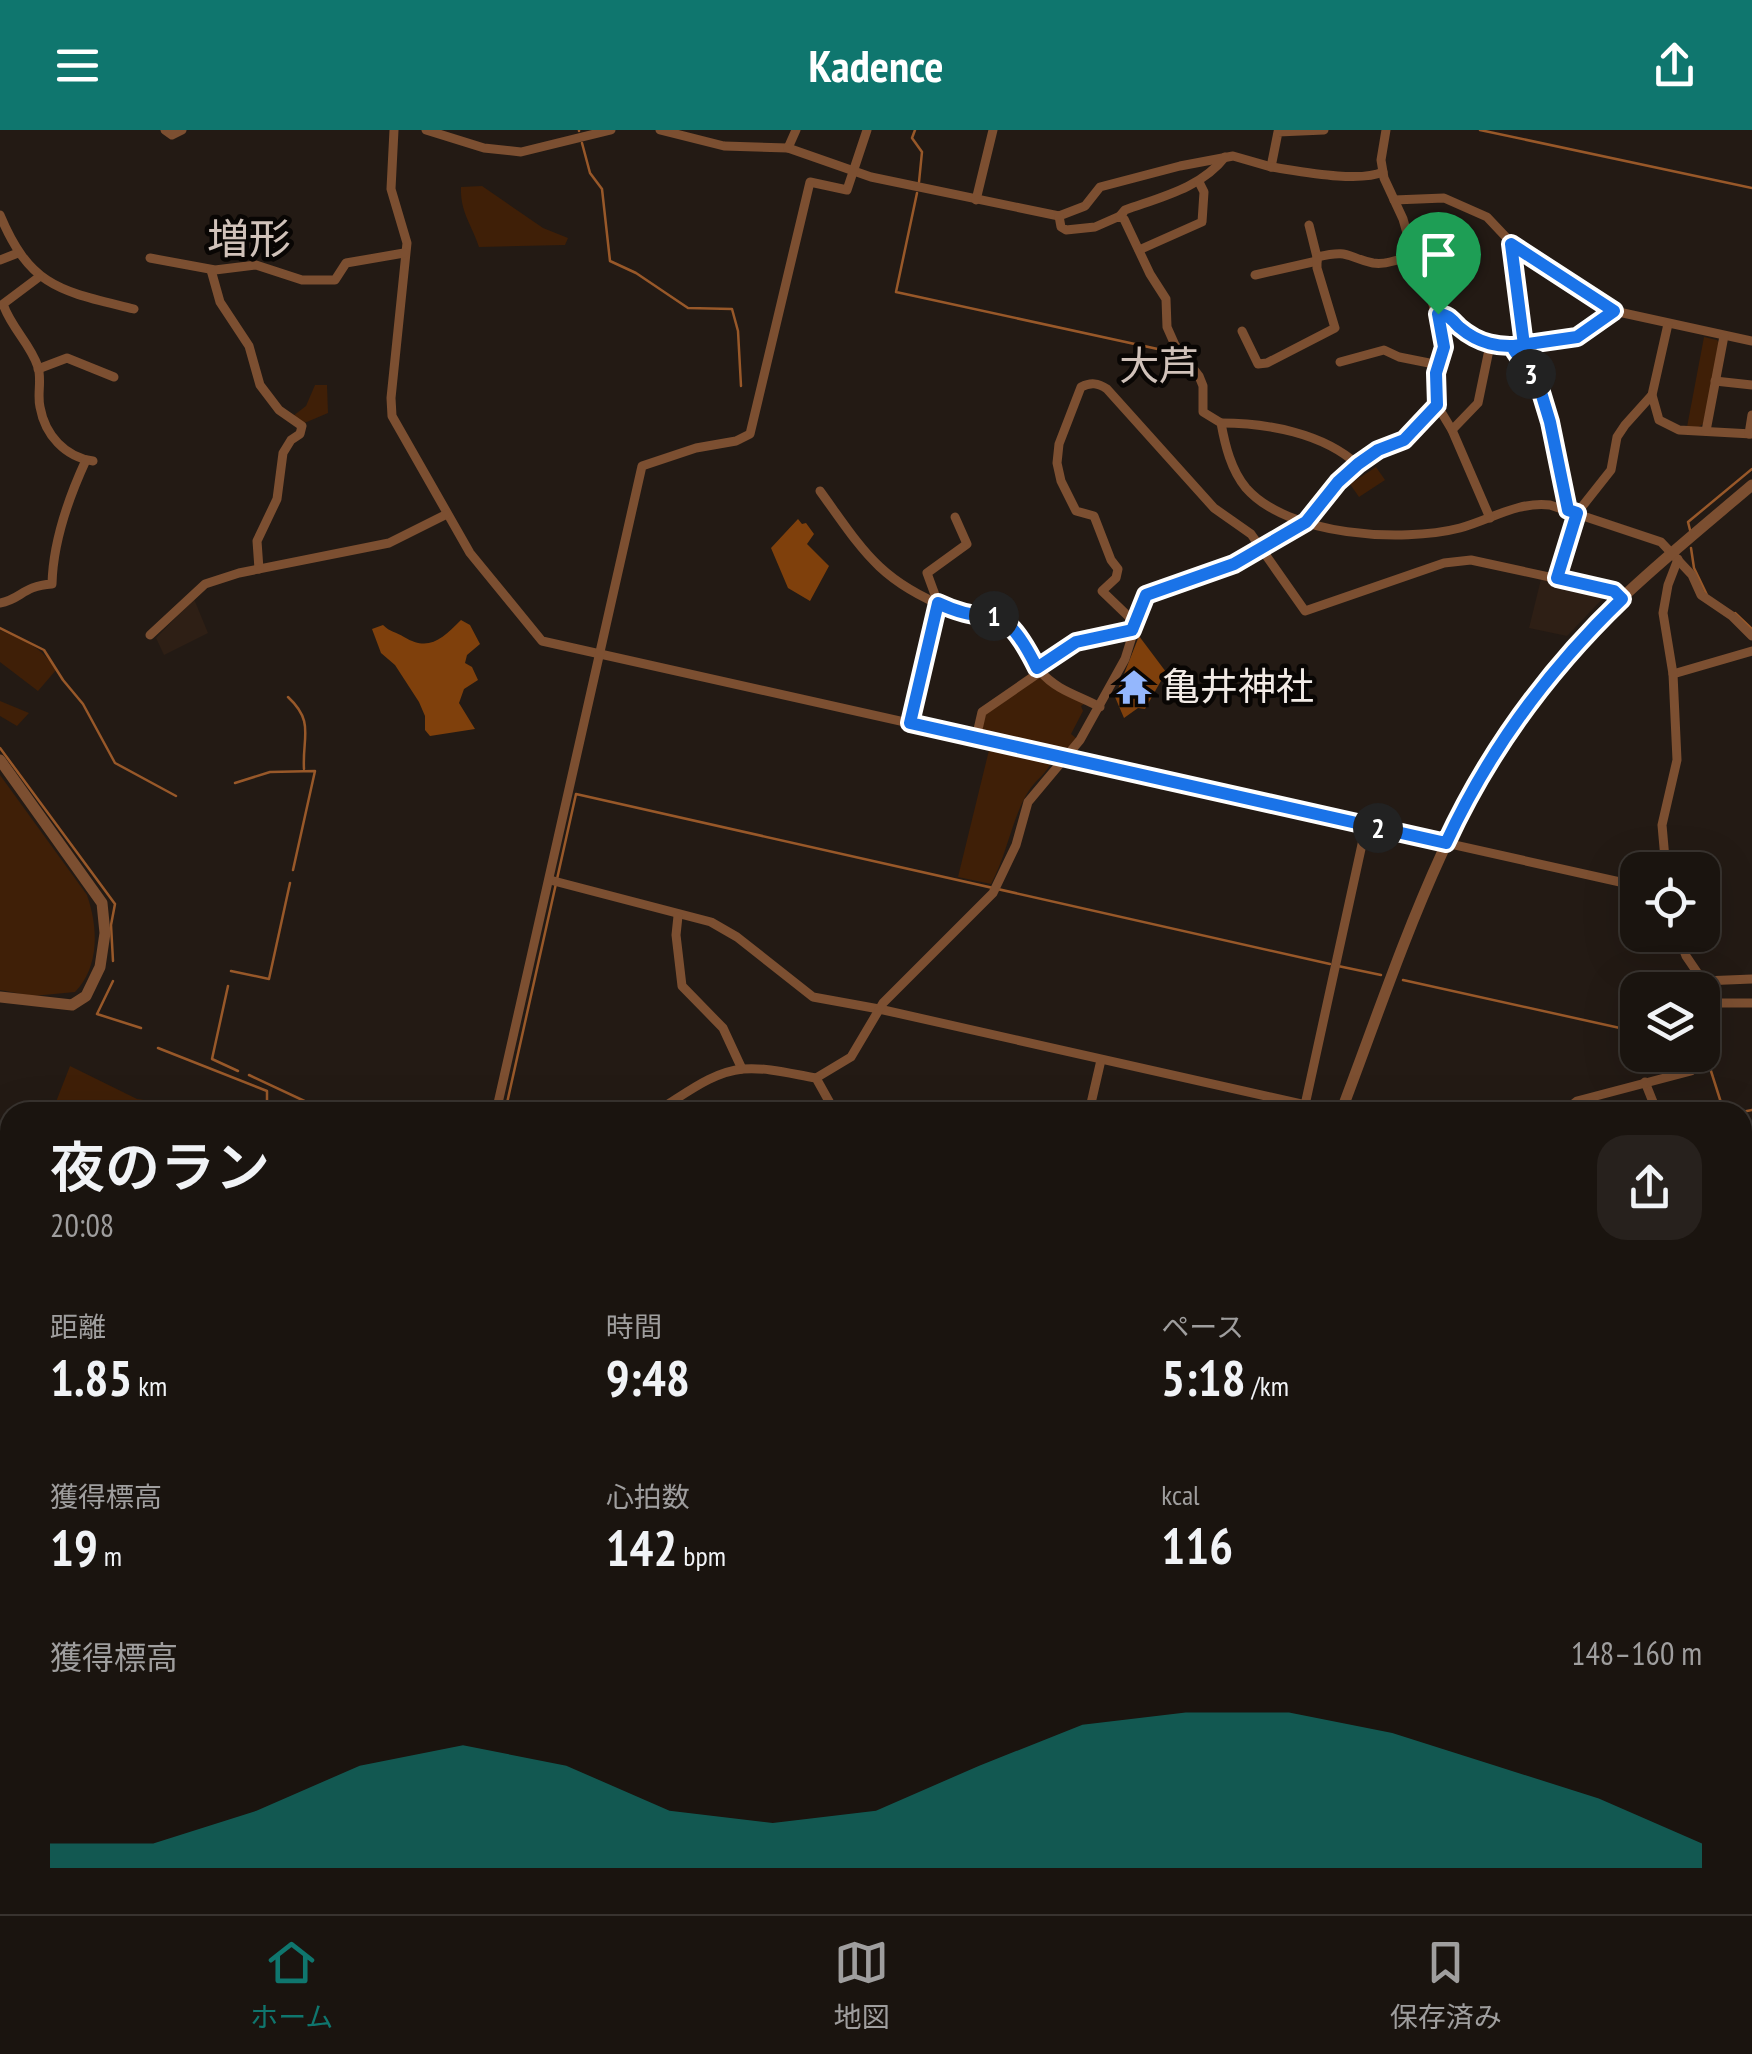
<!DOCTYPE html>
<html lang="ja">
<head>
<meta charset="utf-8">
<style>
	:root { --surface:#1a140f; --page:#27211d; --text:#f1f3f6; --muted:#9f9e9e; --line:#38332f; --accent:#0f766e }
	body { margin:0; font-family:"PT Sans Narrow","Noto Sans JP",sans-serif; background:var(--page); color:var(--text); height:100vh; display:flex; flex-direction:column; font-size:38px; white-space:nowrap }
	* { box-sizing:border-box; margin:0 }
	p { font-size:32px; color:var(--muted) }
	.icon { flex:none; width:55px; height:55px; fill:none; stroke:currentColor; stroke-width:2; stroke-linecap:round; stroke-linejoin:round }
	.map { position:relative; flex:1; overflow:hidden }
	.details { position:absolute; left:0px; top:972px; width:1752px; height:812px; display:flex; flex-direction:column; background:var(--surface); border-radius:30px 30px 0 0; box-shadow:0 10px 40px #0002,0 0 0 2px var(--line) }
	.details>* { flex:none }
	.tools { position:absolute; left:1620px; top:722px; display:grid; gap:20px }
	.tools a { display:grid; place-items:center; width:100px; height:100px; border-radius:20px; background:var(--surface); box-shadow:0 10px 40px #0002,0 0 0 2px var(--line); font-size:50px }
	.pin { position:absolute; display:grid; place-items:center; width:85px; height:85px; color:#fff; margin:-102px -42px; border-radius:50% 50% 50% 0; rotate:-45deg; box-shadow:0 0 10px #0007 }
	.pin .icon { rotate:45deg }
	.km { position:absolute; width:50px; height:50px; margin:-25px; border-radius:50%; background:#222; color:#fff; font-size:28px; line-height:50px; text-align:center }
	.round { display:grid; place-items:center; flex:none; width:105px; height:105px; border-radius:30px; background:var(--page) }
	.headline { display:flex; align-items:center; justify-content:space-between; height:170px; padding:0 50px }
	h1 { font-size:55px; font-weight:600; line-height:75px }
	.metrics { display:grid; grid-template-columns:repeat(3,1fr); gap:15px; height:170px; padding:10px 50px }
	.metrics div { display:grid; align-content:center }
	.metrics b { font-size:50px; font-weight:600 }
	.metrics small { font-size:28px; font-weight:400 }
	.metrics p { font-size:28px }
	.chart { height:280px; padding:20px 50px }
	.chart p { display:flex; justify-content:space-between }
	.chart svg { width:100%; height:180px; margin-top:10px; fill:var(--accent); opacity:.7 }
	header { display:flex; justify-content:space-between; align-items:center; height:130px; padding:0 50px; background:var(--accent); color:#fff; font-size:45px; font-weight:600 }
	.dock { display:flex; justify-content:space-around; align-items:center; height:140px; border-top:2px solid var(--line); background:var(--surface); font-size:28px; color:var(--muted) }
	.dock a { display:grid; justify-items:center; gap:5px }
	.dock .on { color:var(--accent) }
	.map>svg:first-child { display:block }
	.built { fill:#2e1f15 }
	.green { fill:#3f1f07 }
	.forest { fill:#7f400c }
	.water { fill:#985829 }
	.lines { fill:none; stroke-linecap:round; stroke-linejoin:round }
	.stream { stroke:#985829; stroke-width:2.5 }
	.minor { stroke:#7c4f31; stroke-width:9 }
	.tertiary { stroke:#7c4f31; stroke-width:11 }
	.route-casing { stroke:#fff; stroke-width:20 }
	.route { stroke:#1a73e8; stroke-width:12 }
	.labels { text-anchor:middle; stroke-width:9; stroke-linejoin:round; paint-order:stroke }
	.poi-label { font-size:38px; fill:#f2ebe6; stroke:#090604; text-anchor:start }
	.neighbourhood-label { font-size:40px; fill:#d0c2ba; stroke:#090604 }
	.quarter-label { font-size:42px; fill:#d0c2ba; stroke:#090604 }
</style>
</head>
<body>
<header><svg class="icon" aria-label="menu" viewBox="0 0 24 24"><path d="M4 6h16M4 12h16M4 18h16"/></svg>Kadence<svg class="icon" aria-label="share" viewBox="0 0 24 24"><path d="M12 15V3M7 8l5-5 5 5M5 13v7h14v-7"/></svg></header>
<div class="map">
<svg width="1752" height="1784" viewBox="0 0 1752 1784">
	<rect width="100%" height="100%" fill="#231a14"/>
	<g class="built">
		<polygon points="1541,449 1608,463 1567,506 1529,498"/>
		<polygon points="194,469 208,503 164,525 156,508"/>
		<polygon points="0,1319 10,1321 10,1512 0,1506"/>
	</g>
	<g class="green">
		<path d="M482,56L543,98L568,108L565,115L479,117C472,95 460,82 461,57Z"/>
		<polygon points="1704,207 1717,210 1720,214 1703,294 1697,298 1687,297"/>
		<polygon points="315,255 327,255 328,283 302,294 293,286 306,276"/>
		<polygon points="1376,337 1385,350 1359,367 1350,354"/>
		<path d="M0,500C26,512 40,515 56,540L38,561L0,532Z"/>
		<polygon points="1039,545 1087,572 1081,576 1083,581 1071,604 1076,608 1065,621 981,604 983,584"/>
		<polygon points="0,571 29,583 17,596 0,586"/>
		<path d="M990,616L1052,630C1048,643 1035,650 1028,662C1012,688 1007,725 991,754L958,747Z"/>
		<path d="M0,645L87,765C98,797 100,836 75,862L33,866L0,860Z"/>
		<polygon points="70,936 137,969 165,973 188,982 52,982"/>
		<polygon points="881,1775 1024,1775 1020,1784 884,1784"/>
	</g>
	<g class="forest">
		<polygon points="798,389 802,394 806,393 814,404 807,414 829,436 810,471 788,458 771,418"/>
		<path d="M461,490L470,495L480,514L467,525L465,533L472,537L478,550L464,559L459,573L475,599L430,606L425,600V586L419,572L395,535L381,523L372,499L383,495C390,502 396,502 404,507C429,522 442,509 461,490Z"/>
		<polygon points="1139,506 1166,542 1145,579 1138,578 1124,588 1115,567"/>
		<polygon points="1743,1751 1752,1761 1752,1784 1691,1784 1693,1775 1742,1775"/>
	</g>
	<g class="water">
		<polygon points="0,994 10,998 10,1128 0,1122"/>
		<polygon points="10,1162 10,1241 7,1230 0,1225 0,1167"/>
		<polygon points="1297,1775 1356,1775 1375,1784 1314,1784"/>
	</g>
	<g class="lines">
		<g class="stream">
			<polyline points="915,0 912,8 922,22 919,52"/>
			<polyline points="1480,0 1752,58"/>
			<polyline points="579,1 579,0"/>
			<polyline points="582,13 590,43 602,59 610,131 636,143 688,178 732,179 738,201 741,256"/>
			<polyline points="917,63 896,162 1176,223"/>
			<polyline points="1690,400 1688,392 1752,339"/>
			<polyline points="1691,418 1694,438 1707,465"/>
			<polyline points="1735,483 1752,499"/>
			<polyline points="0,498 44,520 63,550 83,574 115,633 176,666"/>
			<path d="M288,567C315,592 302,607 304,639"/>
			<polyline points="0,618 115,774 111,795 113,831"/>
			<polyline points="235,653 270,642 315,641 293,740"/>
			<polyline points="1338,836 1381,845"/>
			<polyline points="231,841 269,849 290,753"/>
			<polyline points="1403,850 1638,902"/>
			<polyline points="113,851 97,884 141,898"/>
			<polyline points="228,856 212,929 238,941"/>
			<polyline points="158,918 267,961 267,972"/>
			<polyline points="1704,919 1724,982"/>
			<polyline points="249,945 328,982"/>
			<polyline points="233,982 234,980"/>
			<polyline points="260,982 261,981"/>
			<polyline points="505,982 576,664 1330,834"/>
			<polyline points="1742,982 1752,980"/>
		</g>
		<g class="minor">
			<polyline points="165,0 172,5 182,0"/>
			<polyline points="394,0 391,59 407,113 391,268 392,286 470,423 542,511 1638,756"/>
			<polyline points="426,0 484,18 521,22 611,0"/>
			<polyline points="660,0 724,16 788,18 796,0"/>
			<polyline points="788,18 871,47 1059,86 1085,76 1100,57 1180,36 1233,26 1271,37 1278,2 1324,0"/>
			<path d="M1271,37C1299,41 1358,53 1383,42"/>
			<polyline points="976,70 993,0"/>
			<polyline points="1394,70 1444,68 1487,87 1522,124 1614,181 1752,211"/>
			<path d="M0,85C31,159 62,161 134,179"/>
			<path d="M1059,86L1061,97L1066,100L1095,97L1120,86L1124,89L1150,144L1166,169L1167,197L1175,215L1199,246L1203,256V282L1221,293C1225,315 1231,340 1246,358C1288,406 1402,413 1460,398C1490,390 1518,371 1550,375L1661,412L1692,445L1701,465L1732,486L1752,506"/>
			<path d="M1120,86L1125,80C1161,67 1201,58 1225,27"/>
			<polyline points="1309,95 1317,127"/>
			<polyline points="1511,114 1524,215"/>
			<polyline points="1139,120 1202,92 1204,62 1199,52"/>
			<polyline points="150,128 215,140 256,135 302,150 335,150 346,133 404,123"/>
			<polyline points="0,130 18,123"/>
			<polyline points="211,140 220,172 249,216 260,255 279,280 302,296 300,304 291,310 283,323 277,369 257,411 259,439"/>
			<polyline points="1255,145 1317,131"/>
			<path d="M39,147L3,174C11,198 30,213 38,237C42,250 37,264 40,277C45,305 65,327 93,331"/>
			<polyline points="1438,184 1450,187 1484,213 1504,217 1577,207 1614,181"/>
			<polyline points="1668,194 1652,265 1659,290 1679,300 1752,304"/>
			<path d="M1242,201L1258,234L1267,233L1335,198L1317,138V127C1351,119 1345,127 1373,133C1385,135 1402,129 1413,124"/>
			<polyline points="1514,216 1540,259 1550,292 1567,380"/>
			<polyline points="1340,232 1384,220 1399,227 1439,235"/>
			<polyline points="38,239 67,228 114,247"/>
			<polyline points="1715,251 1752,255"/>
			<polyline points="1437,275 1452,300 1490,388"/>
			<path d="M1221,293C1267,293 1323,303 1358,335"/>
			<polyline points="1452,300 1478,273 1490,215"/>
			<polyline points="1706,301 1724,206"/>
			<polyline points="1749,304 1752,285"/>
			<path d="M820,361C862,419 878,450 948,478C969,487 994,480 1013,496C1027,508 1029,529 1041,542C1056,560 1080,566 1100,577"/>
			<polyline points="1557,448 1577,383 1611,340 1617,307 1625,295 1652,265"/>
			<path d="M0,473C22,469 22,456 52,454C53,412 68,369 86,330"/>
			<path d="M1136,488L1128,486L1102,461L1116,448L1118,439L1111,430L1094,386L1076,381L1061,351L1057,333L1059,314L1081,257C1091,252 1098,253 1107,259L1214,378L1251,404L1305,481L1444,433L1471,430L1614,461L1622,469"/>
			<polyline points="150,505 205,454 239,443 389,413 447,384"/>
			<polyline points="1037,538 1077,511 1132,500"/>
			<polyline points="1673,544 1752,521"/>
			<polyline points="911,593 938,473 927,443 967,414 955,387"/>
			<polyline points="976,608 982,582 1040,542"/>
			<polyline points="1666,740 1662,695 1677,630 1673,544 1663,483 1668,455 1678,429"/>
			<polyline points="550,750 711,792 737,807 813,867 879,879 1337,982"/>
			<polyline points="678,786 676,805 682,856 723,898 742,939"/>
			<polyline points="1678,805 1686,826 1703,851 1752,849"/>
			<polyline points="1702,873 1752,873"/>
			<polyline points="816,948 851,927 883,873 993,763 1016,715 1028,672 1080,610 1125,529 1145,465 1234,434 1306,392 1338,352 1379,321 1404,310 1437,275 1436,243 1443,223 1443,209 1425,147 1413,124 1403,89 1384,48 1381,30 1386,0"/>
			<polyline points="1645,952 1657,982"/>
			<polyline points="1305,975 1366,696"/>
			<polyline points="496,982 642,336 696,318 736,311 750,304 810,52 847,60 867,0"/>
			<polyline points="522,982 550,976 562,982"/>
			<path d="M655,982C682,967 710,942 743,939C767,937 792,944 816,948L835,982"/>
			<polyline points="1089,982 1101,930"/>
			<polyline points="1563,982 1577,971 1691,941 1697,933 1697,925"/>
			<polyline points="1748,1042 1752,1056"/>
			<polyline points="1742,1157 1752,1141"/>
			<polyline points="1742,1182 1752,1185"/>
			<polyline points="0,1283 10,1282"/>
			<polyline points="1742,1434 1752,1438"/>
			<polyline points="1742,1576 1752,1584"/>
			<polyline points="0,1710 10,1714"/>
			<polyline points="515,1775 525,1784"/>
			<polyline points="856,1775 864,1784"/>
			<polyline points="392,1776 428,1784"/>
			<polyline points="92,1784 97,1779 119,1784"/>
			<polyline points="177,1784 219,1775"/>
			<polyline points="252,1784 252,1775"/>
			<polyline points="297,1784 298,1775"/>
			<polyline points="345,1784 345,1775"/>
		</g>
		<g class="tertiary">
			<polyline points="0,630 102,773 105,803 100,837 86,866 72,875 0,867"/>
			<path d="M1341,982C1397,835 1444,679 1543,553C1603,477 1679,417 1752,355"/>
			<polyline points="1032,1784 1036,1775"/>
		</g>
	</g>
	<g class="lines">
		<defs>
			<path id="route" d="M1438,184L1444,217L1436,243L1437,275L1404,310L1378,320L1358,334L1338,352L1306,392L1234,434L1146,465L1132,500L1076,512L1037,538C1000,464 996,501 938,473L910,593L1446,713C1489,620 1548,540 1622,469L1614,461L1557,448L1577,383L1568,380L1550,292L1540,259L1514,220V216L1577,207L1614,181L1511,114L1524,215C1499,218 1479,214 1459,197C1451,189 1449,185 1438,184"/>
		</defs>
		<use href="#route" class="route-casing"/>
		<use href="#route" class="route"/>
	</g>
	<defs>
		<symbol id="temple-bare" viewBox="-9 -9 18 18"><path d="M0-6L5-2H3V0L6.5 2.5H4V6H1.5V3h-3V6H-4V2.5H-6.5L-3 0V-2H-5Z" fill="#94b7fd" stroke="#090604" stroke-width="2.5" paint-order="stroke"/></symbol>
	</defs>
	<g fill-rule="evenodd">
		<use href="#temple-bare" x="1109" y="532" width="50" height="50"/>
	</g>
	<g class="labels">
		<g class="poi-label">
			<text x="1162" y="570">亀井神社</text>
		</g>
		<g class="neighbourhood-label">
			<text x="1159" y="250">大芦</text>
		</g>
		<g class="quarter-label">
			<text x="249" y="124">増形</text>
		</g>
	</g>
</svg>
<div class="tools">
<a><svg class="icon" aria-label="locate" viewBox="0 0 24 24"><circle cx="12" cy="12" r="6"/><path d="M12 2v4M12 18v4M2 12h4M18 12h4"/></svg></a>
<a><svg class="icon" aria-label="layers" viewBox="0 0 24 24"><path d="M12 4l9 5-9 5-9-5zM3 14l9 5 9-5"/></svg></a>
</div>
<div class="pin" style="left:1438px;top:184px;background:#1e9e55"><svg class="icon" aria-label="arrive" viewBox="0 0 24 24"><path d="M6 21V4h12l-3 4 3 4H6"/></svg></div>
<b class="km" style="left:994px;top:486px">1</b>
<b class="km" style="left:1378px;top:698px">2</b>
<b class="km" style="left:1531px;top:244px">3</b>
<section class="details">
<div class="headline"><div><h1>夜のラン</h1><p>20:08</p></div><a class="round"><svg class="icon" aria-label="share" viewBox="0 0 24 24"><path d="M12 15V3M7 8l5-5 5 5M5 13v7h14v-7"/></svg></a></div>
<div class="metrics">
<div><p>距離</p><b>1.85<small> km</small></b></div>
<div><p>時間</p><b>9:48</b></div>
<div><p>ペース</p><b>5:18<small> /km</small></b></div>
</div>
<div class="metrics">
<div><p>獲得標高</p><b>19<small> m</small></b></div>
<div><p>心拍数</p><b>142<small> bpm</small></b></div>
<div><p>kcal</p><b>116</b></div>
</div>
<div class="chart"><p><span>獲得標高</span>148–160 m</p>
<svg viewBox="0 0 160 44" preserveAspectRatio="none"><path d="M0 44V38L10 38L20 30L30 19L40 14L50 19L60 30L70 33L80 30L90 19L100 9L110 6L120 6L130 11L140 19L150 27L160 38V44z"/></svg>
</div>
</section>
</div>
<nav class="dock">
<a class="on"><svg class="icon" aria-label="home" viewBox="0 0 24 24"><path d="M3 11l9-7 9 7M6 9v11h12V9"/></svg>ホーム</a>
<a><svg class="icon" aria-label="map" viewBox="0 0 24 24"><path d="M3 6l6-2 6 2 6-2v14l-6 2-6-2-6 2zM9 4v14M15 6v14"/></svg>地図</a>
<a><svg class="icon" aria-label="saved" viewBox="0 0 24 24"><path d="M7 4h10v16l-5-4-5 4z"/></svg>保存済み</a>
</nav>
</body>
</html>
